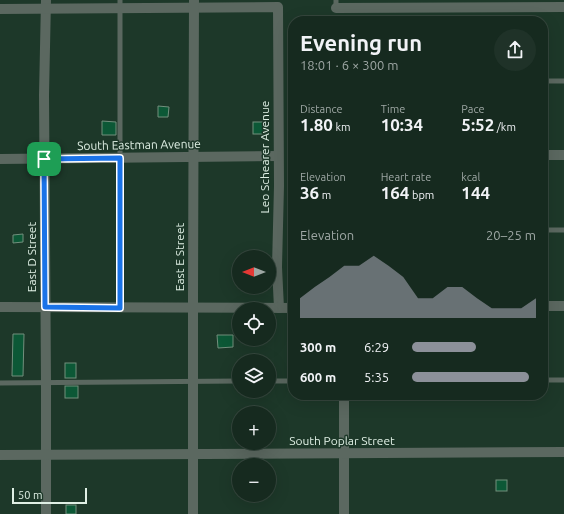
<!DOCTYPE html>
<html lang="en">
<head>
<meta charset="utf-8">
<style>
	:root { --surface:#162a1f; --page:#1f3228; --text:#f1f3f6; --muted:#9ea7a4; --line:#35463d; --accent:#8c9099 }
	body { margin:0; font-family:Ubuntu,sans-serif; background:var(--page); color:var(--text); height:100vh; display:flex; flex-direction:column; font-size:15px; white-space:nowrap }
	* { box-sizing:border-box; margin:0 }
	p { font-size:13px; color:var(--muted) }
	.icon { flex:none; width:22px; height:22px; fill:none; stroke:currentColor; stroke-width:2; stroke-linecap:round; stroke-linejoin:round }
	.map { position:relative; flex:1; overflow:hidden }
	.panel { position:absolute; left:288px; top:16px; width:260px; height:384px; display:flex; flex-direction:column; background:var(--surface); border-radius:16px; box-shadow:0 4px 16px #0002,0 0 0 1px var(--line) }
	.panel>* { flex:none }
	.needle { width:26px; rotate:270deg }
	.buttons { position:absolute; left:232px; top:250px; display:grid; gap:8px }
	.buttons a { display:grid; place-items:center; width:44px; height:44px; border-radius:50%; background:var(--surface); box-shadow:0 4px 16px #0002,0 0 0 1px var(--line); font-size:20px }
	.scale { position:absolute; left:12px; bottom:10px; width:75px; box-sizing:border-box; padding-left:4px; border:2px solid #dfefe4; border-top:0; font-size:11px; line-height:14px; white-space:nowrap; color:#dfefe4; -webkit-text-stroke:3px #1d3829; paint-order:stroke }
	.pin { position:absolute; display:grid; place-items:center; width:34px; height:34px; color:#fff; margin:-17px; border-radius:8px; box-shadow:0 2px 6px #0006 }
	.round { display:grid; place-items:center; flex:none; width:42px; height:42px; border-radius:21px; background:var(--page) }
	.summary { display:flex; align-items:center; justify-content:space-between; height:68px; padding:0 12px }
	h1 { font-size:22px; font-weight:700; line-height:30px }
	.metrics { display:grid; grid-template-columns:repeat(3,1fr); gap:6px; height:68px; padding:4px 12px }
	.metrics div { display:grid; align-content:center }
	.metrics b { font-size:17px; font-weight:700 }
	.metrics small { font-size:11px; font-weight:400 }
	.metrics p { font-size:11px }
	.chart { height:112px; padding:8px 12px }
	.chart p { display:flex; justify-content:space-between }
	.chart svg { width:100%; height:72px; margin-top:4px; fill:var(--accent); opacity:.7 }
	ul { padding:0 12px; list-style:none; font-size:13px }
	li { display:grid; grid-template-columns:64px 48px 1fr; align-items:center; height:30px }
	li i { height:10px; border-radius:5px; background:var(--accent) }
	.map>svg:first-child { display:block }
	.building { fill:#0c5836; stroke:#728f7d }
	.lines { fill:none; stroke-linecap:round; stroke-linejoin:round }
	.service { stroke:#5b6860; stroke-width:5 }
	.minor { stroke:#5b6860; stroke-width:10 }
	.route-casing { stroke:#fff; stroke-width:8 }
	.route { stroke:#1a73e8; stroke-width:5 }
	.labels { text-anchor:middle; stroke-width:3; stroke-linejoin:round; paint-order:stroke }
	.street-label { font-size:12px; fill:#dfefe4; stroke:#1d3829 }
</style>
</head>
<body>
<div class="map">
<svg width="564" height="514" viewBox="0 0 564 514">
	<rect width="100%" height="100%" fill="#1d3829"/>
	<g class="building">
		<polygon points="158,106 169,107 168,117 158,117"/>
		<polygon points="102,121 116,122 116,135 102,135"/>
		<rect x="253" y="122" width="12" height="12"/>
		<polygon points="23,234 23,242 13,243 13,235"/>
		<polygon points="13,334 24,334 23,376 12,376"/>
		<polygon points="217,335 233,335 233,347 218,348"/>
		<rect x="65" y="363" width="11" height="15"/>
		<rect x="65" y="386" width="13" height="12"/>
		<rect x="496" y="480" width="11" height="11"/>
		<rect x="66" y="505" width="10" height="9"/>
	</g>
	<g class="lines">
		<g class="service">
			<polyline points="336,8 336,0"/>
			<polyline points="543,81 564,81"/>
			<polyline points="543,230 564,230"/>
			<polyline points="120,307 120,0"/>
			<polyline points="543,380 564,380"/>
			<polyline points="269,381 293,381"/>
			<polyline points="0,383 239,381"/>
		</g>
		<g class="minor">
			<polyline points="46,0 44,95 46,382 46,514"/>
			<polyline points="336,8 564,7"/>
			<polyline points="0,9 278,7 279,186 277,267 279,308"/>
			<polyline points="543,155 564,155"/>
			<polyline points="0,159 278,156"/>
			<polyline points="543,306 564,306"/>
			<polyline points="0,307 293,308"/>
			<polyline points="344,395 344,514"/>
			<polyline points="0,455 564,452"/>
			<polyline points="193,514 193,295 194,0"/>
		</g>
	</g>
	<g class="lines">
		<defs>
			<polygon id="route" points="120,158 120,308 45,307 44,159"/>
		</defs>
		<use href="#route" class="route-casing"/>
		<use href="#route" class="route"/>
	</g>
	<g class="labels">
		<g class="street-label">
			<text transform="translate(139 145) rotate(-1)" y="4">South Eastman Avenue</text>
			<text transform="translate(265 157) rotate(-90)" y="4">Leo Schearer Avenue</text>
			<text transform="translate(32 257) rotate(-90)" y="4">East D Street</text>
			<text transform="translate(180 257) rotate(-90)" y="4">East E Street</text>
			<text x="342" y="445">South Poplar Street</text>
		</g>
	</g>
</svg>
<div class="buttons">
<a><svg class="needle" viewBox="-14 -14 28 28"><path d="M0-13l5 13h-10z" fill="#e53935"/><path d="M0 13l5-13h-10z" fill="#9ea7a4"/></svg></a>
<a><svg class="icon" aria-label="locate" viewBox="0 0 24 24"><circle cx="12" cy="12" r="6"/><path d="M12 2v4M12 18v4M2 12h4M18 12h4"/></svg></a>
<a><svg class="icon" aria-label="layers" viewBox="0 0 24 24"><path d="M12 4l9 5-9 5-9-5zM3 14l9 5 9-5"/></svg></a>
<a>+</a>
<a>−</a>
</div>
<div class="scale">50 m</div>
<div class="pin" style="left:44px;top:159px;background:#1e9e55"><svg class="icon" aria-label="arrive" viewBox="0 0 24 24"><path d="M6 21V4h12l-3 4 3 4H6"/></svg></div>
<section class="panel">
<div class="summary"><div><h1>Evening run</h1><p>18:01 · 6 × 300 m</p></div><a class="round"><svg class="icon" aria-label="share" viewBox="0 0 24 24"><path d="M12 15V3M7 8l5-5 5 5M5 13v7h14v-7"/></svg></a></div>
<div class="metrics">
<div><p>Distance</p><b>1.80<small> km</small></b></div>
<div><p>Time</p><b>10:34</b></div>
<div><p>Pace</p><b>5:52<small> /km</small></b></div>
</div>
<div class="metrics">
<div><p>Elevation</p><b>36<small> m</small></b></div>
<div><p>Heart rate</p><b>164<small> bpm</small></b></div>
<div><p>kcal</p><b>144</b></div>
</div>
<div class="chart"><p><span>Elevation</span>20–25 m</p>
<svg viewBox="0 0 160 44" preserveAspectRatio="none"><path d="M0 44V32L10 25L20 19L30 12L40 12L50 6L60 12L70 19L80 32L90 32L100 25L110 25L120 32L130 38L140 38L150 38L160 32V44z"/></svg>
</div>
<ul>
<li><b>300 m</b>6:29<i style="width:52%"></i></li>
<li><b>600 m</b>5:35<i style="width:94%"></i></li>
</ul>
</section>
</div>
</body>
</html>
